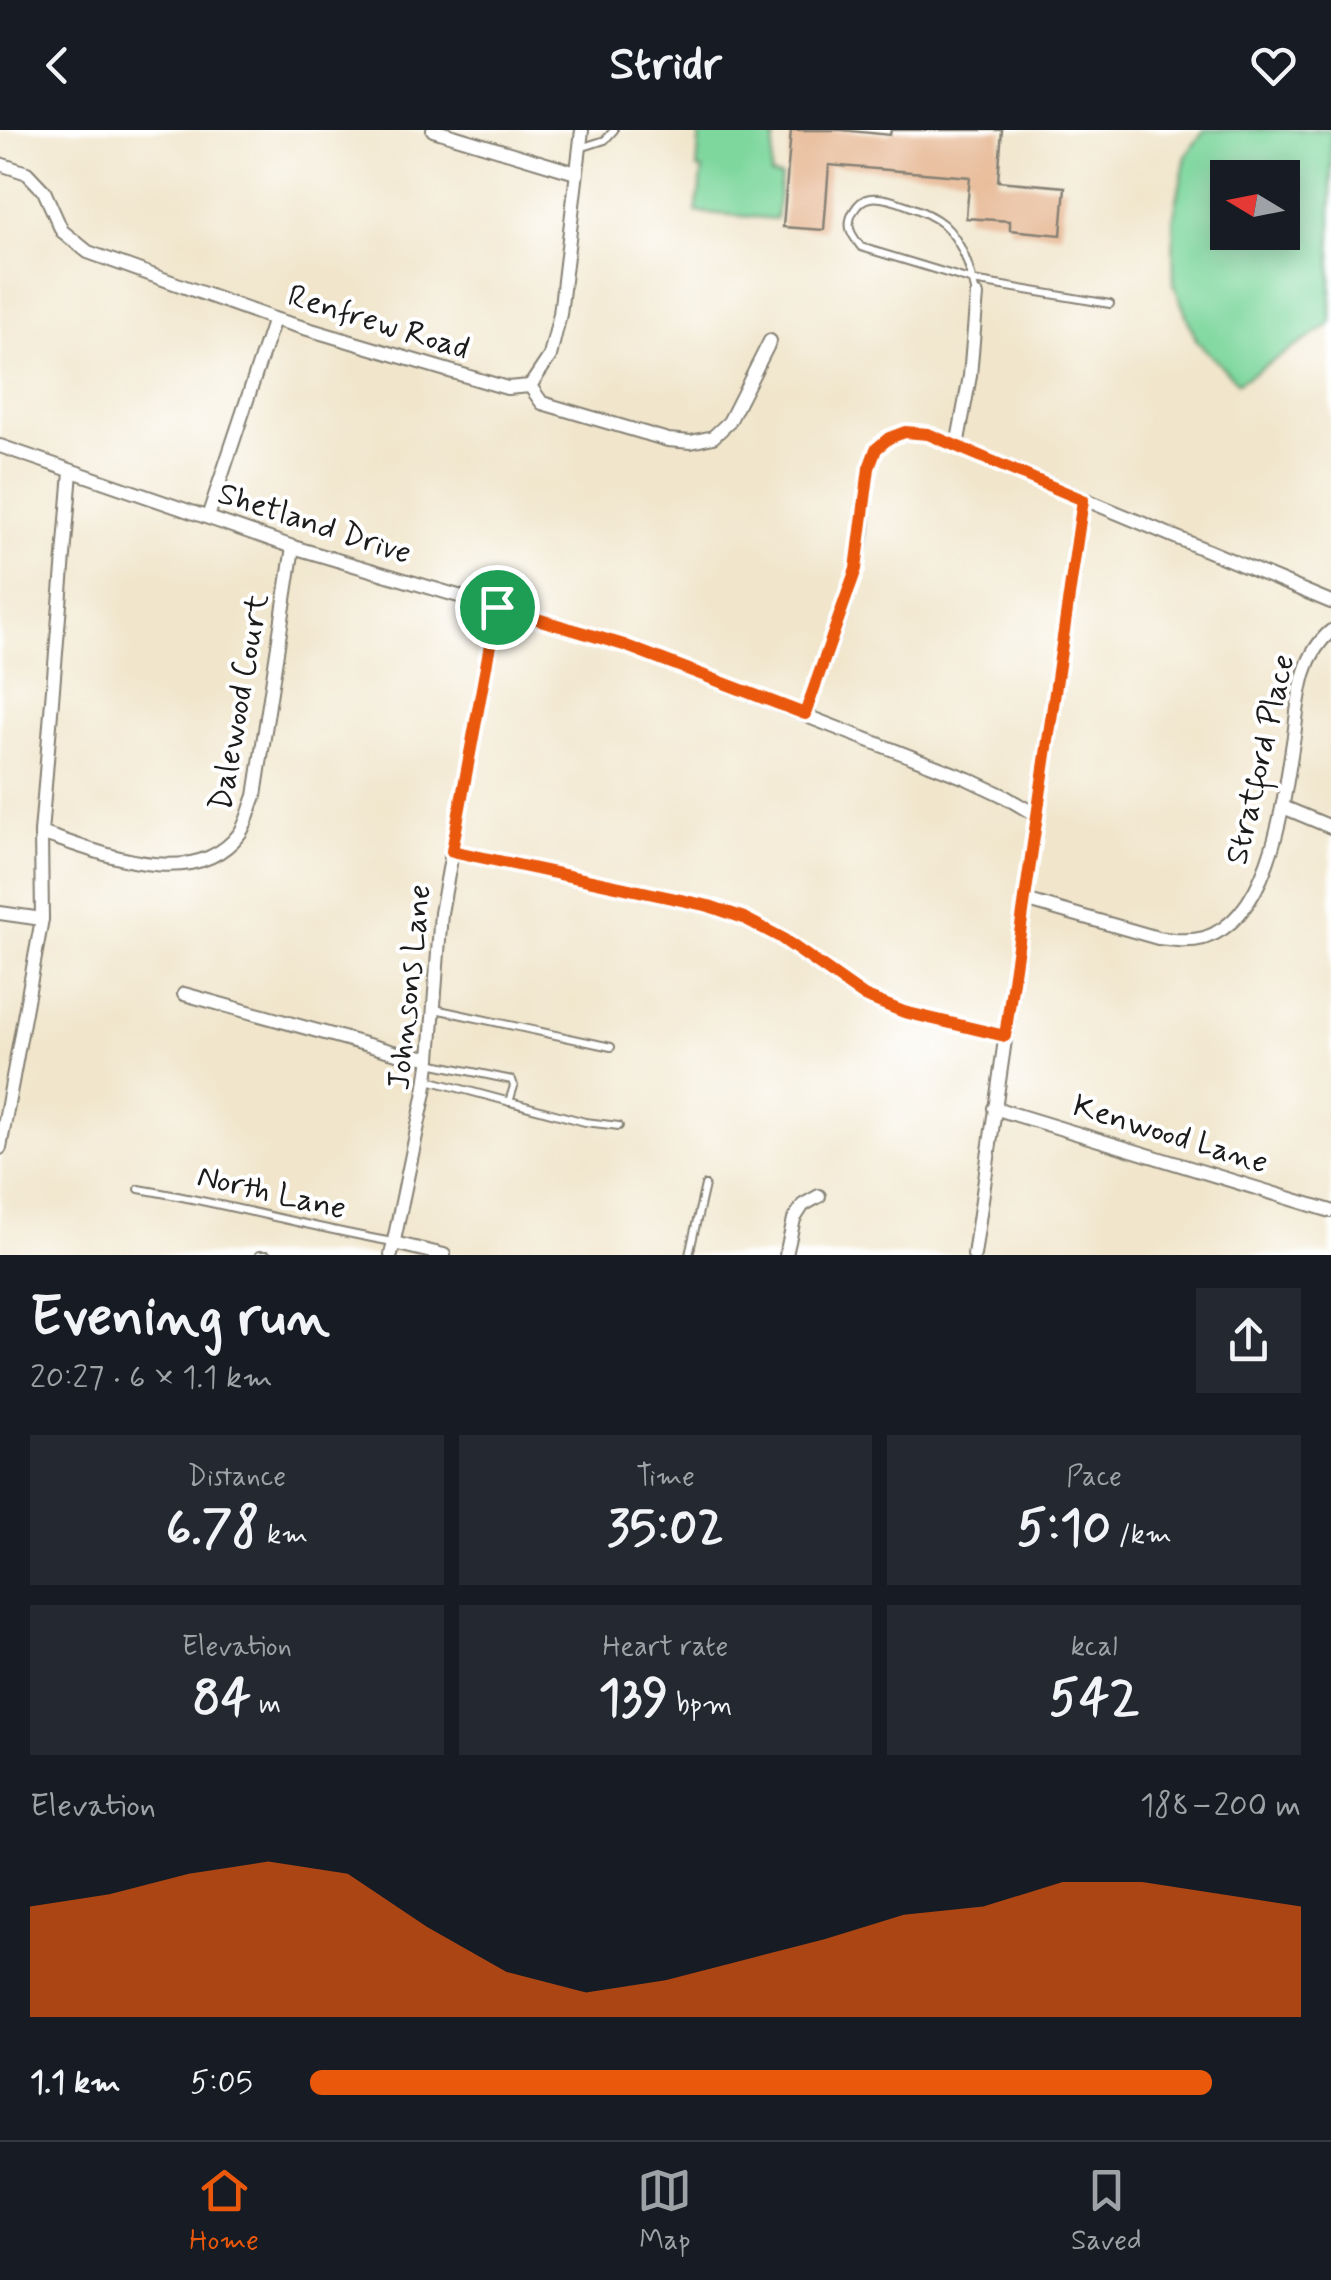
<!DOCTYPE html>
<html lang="en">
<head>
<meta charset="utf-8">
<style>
	:root { --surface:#171b24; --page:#242831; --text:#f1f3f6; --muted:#9ea1a6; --line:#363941; --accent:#ea580c }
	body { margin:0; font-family:Mynerve,sans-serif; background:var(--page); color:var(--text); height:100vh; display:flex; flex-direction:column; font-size:38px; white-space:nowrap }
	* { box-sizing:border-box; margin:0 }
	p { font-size:32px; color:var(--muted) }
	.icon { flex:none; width:55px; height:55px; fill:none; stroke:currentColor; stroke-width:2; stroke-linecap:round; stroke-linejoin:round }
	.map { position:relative; height:1125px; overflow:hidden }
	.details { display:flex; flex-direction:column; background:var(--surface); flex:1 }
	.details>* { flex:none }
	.needle { width:65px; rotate:280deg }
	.fabs { position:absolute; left:1210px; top:30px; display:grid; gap:20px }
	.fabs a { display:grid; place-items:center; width:90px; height:90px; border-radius:0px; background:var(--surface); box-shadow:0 5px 25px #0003; font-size:50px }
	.pin { position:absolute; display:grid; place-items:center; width:85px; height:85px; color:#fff; margin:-42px; border:5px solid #fff; border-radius:50%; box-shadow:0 2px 10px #0007 }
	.round { display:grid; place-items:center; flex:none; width:105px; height:105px; border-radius:0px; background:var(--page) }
	.head { display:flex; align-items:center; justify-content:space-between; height:170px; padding:0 30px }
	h1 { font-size:55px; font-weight:800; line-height:75px }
	.stats { display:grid; grid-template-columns:repeat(3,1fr); gap:15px; height:170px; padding:10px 30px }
	.stats div { display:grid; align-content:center; border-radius:0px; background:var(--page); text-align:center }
	.stats b { font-size:50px; font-weight:800 }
	.stats small { font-size:28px; font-weight:400 }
	.stats p { font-size:28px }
	.chart { height:280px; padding:20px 30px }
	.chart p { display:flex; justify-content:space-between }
	.chart svg { width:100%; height:180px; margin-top:10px; fill:var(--accent); opacity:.7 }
	ul { padding:0 30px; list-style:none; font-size:32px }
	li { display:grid; grid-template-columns:160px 120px 1fr; align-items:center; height:75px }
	li i { height:25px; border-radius:12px; background:var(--accent) }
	header { display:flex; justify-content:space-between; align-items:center; height:130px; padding:0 30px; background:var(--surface); font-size:45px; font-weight:800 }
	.menu { display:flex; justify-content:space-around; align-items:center; height:140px; border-top:2px solid var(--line); background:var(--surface); font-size:28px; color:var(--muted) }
	.menu a { display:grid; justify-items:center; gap:5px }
	.menu .active { color:var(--accent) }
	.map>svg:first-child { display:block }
	.green { fill:#7ed79d; stroke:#4d7a5c; stroke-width:2.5; fill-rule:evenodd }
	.building { fill:#e6b691 }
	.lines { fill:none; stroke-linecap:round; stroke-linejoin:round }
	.lane-casing { stroke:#868174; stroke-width:10 }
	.street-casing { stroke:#868174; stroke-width:16 }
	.lane { stroke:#fff; stroke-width:6 }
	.street { stroke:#fff; stroke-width:12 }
	.route-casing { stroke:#fff; stroke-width:20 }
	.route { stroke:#ea580c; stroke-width:12 }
	.labels { text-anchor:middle; stroke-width:8; stroke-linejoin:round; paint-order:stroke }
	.street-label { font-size:32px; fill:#1c1c1c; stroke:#fff }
</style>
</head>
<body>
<header><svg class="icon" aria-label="back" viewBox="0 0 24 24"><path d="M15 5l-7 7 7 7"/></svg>Stridr<svg class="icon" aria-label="heart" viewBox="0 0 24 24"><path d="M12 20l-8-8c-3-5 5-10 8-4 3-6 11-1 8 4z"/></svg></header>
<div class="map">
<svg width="1331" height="1125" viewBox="0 0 1331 1125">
	<rect width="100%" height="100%" fill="#fff"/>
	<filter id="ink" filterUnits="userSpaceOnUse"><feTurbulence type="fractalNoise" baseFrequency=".01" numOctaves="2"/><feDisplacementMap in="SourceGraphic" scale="20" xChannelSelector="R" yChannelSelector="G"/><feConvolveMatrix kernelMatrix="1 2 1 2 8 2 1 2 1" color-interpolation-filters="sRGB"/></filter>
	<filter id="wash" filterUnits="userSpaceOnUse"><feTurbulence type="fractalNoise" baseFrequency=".0048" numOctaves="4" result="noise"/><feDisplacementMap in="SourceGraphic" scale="40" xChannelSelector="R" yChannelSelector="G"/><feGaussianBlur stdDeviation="2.25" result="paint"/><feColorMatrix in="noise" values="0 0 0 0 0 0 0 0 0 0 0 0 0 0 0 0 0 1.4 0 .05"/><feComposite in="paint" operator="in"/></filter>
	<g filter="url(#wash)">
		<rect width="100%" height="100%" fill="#f1e6cc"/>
		<g class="green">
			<polygon points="700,0 775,0 771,45 781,47 776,89 696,82 703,40 697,39"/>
			<path d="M1204,0H1331V194L1238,253L1196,210L1174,154L1173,90L1186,26ZM1228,48H1282V102H1228Z"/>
		</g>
		<g id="blocks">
			<polygon class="building" points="791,0 841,0 890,5 891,0 1002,0 998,51 1065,57 1061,105 1010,100 1010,91 966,88 970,47 829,35 824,100 783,97"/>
		</g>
	</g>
	<g filter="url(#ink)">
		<use href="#blocks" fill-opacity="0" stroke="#868174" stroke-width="2.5"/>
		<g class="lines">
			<defs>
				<g id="lane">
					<polyline points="580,18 605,10 614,0"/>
					<path d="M976,164C970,139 963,112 943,94C930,83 887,65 870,68C862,69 857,75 853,82C845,97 852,105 861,117L973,151L1110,174"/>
					<polyline points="435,879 611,917"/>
					<polyline points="429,933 512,950 514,956 509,972"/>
					<polyline points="428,950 585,992 619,996"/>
					<path d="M139,1059C224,1073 308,1097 393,1112"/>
					<polyline points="259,1125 267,1125"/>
					<polyline points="689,1125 705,1055"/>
				</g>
				<g id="street">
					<polyline points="433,0 576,43"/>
					<polyline points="0,34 27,43 44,61 62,101 88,122 274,189 507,258 530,256"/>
					<polyline points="530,256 542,273 668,310 691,312 713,307 729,292 770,211"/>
					<polyline points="530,256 550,226 560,184 582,0"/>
					<polyline points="0,316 293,417 624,515 968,649 1002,665 1036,685"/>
					<polyline points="957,316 970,246 977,165"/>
					<polyline points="208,387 274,189"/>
					<path d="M805,584C826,524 854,463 863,400C866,377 863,334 878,317C892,301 909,302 928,304L1331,472"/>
					<polyline points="1283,677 1331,697"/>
					<path d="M41,703C99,722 194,764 240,703C247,693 250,678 255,666L293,417"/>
					<polyline points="452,721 709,777 744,788 779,807 864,867 904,882 1005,906"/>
					<path d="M1025,770L1158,808C1174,810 1189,812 1204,808C1273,786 1284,666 1294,606C1299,569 1300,527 1331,501"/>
					<polyline points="0,783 42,789"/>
					<polyline points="184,864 397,923 430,928"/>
					<polyline points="994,978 1331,1081"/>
					<polyline points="0,1018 42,789 41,703 71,342"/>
					<polyline points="394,1113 444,1125"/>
					<polyline points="391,1125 425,962 430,928 441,783 497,477"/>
					<polyline points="786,1125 794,1089 803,1075 819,1066"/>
					<polyline points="974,1125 1083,369"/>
				</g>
			</defs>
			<use href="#lane" class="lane-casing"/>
			<use href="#street" class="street-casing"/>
			<use href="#lane" class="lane"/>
			<use href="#street" class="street"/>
		</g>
	</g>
	<g class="lines" filter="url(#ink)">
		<defs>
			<polygon id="route" points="905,302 928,304 1083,370 1005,906 904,882 864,866 780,807 744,788 709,776 452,721 497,477 624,515 805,584 856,439 869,338 876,319 889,308"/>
		</defs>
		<use href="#route" class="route-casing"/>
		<use href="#route" class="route"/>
	</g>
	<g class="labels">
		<g class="street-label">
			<text transform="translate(379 191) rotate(17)" y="11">Renfrew Road</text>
			<text transform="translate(315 392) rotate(18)" y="11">Shetland Drive</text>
			<text transform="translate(238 572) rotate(-80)" y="11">Dalewood Court</text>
			<text transform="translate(1259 629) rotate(-77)" y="11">Stratford Place</text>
			<text transform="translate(408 857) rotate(-84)" y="11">Johnsons Lane</text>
			<text transform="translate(1171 1003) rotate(17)" y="11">Kenwood Lane</text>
			<text transform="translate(272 1061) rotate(13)" y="11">North Lane</text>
		</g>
	</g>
</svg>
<div class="fabs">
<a><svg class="needle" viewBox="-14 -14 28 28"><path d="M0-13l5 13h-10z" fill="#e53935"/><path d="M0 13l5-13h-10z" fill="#9ea1a6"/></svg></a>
</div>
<div class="pin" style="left:497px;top:477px;background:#1e9e55"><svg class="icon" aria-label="arrive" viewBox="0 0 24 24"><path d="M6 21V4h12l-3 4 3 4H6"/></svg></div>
</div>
<section class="details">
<div class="head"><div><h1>Evening run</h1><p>20:27 · 6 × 1.1 km</p></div><a class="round"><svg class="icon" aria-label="share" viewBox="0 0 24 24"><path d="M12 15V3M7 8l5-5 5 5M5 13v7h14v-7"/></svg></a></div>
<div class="stats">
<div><p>Distance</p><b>6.78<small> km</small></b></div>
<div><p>Time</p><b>35:02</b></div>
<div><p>Pace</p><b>5:10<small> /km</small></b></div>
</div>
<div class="stats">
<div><p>Elevation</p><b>84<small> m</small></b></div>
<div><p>Heart rate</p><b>139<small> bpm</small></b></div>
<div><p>kcal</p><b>542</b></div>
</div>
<div class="chart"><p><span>Elevation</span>188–200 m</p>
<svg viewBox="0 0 160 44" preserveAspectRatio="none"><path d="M0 44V17L10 14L20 9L30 6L40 9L50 22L60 33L70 38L80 35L90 30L100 25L110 19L120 17L130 11L140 11L150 14L160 17V44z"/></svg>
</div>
<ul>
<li><b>1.1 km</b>5:05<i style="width:91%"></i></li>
</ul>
</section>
<nav class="menu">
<a class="active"><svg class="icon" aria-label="home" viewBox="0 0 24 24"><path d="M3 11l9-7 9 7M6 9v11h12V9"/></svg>Home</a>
<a><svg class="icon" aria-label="map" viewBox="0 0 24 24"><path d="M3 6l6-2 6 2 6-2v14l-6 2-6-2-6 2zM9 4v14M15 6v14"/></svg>Map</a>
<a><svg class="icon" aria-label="saved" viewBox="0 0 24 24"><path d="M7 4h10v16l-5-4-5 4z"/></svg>Saved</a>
</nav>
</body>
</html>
